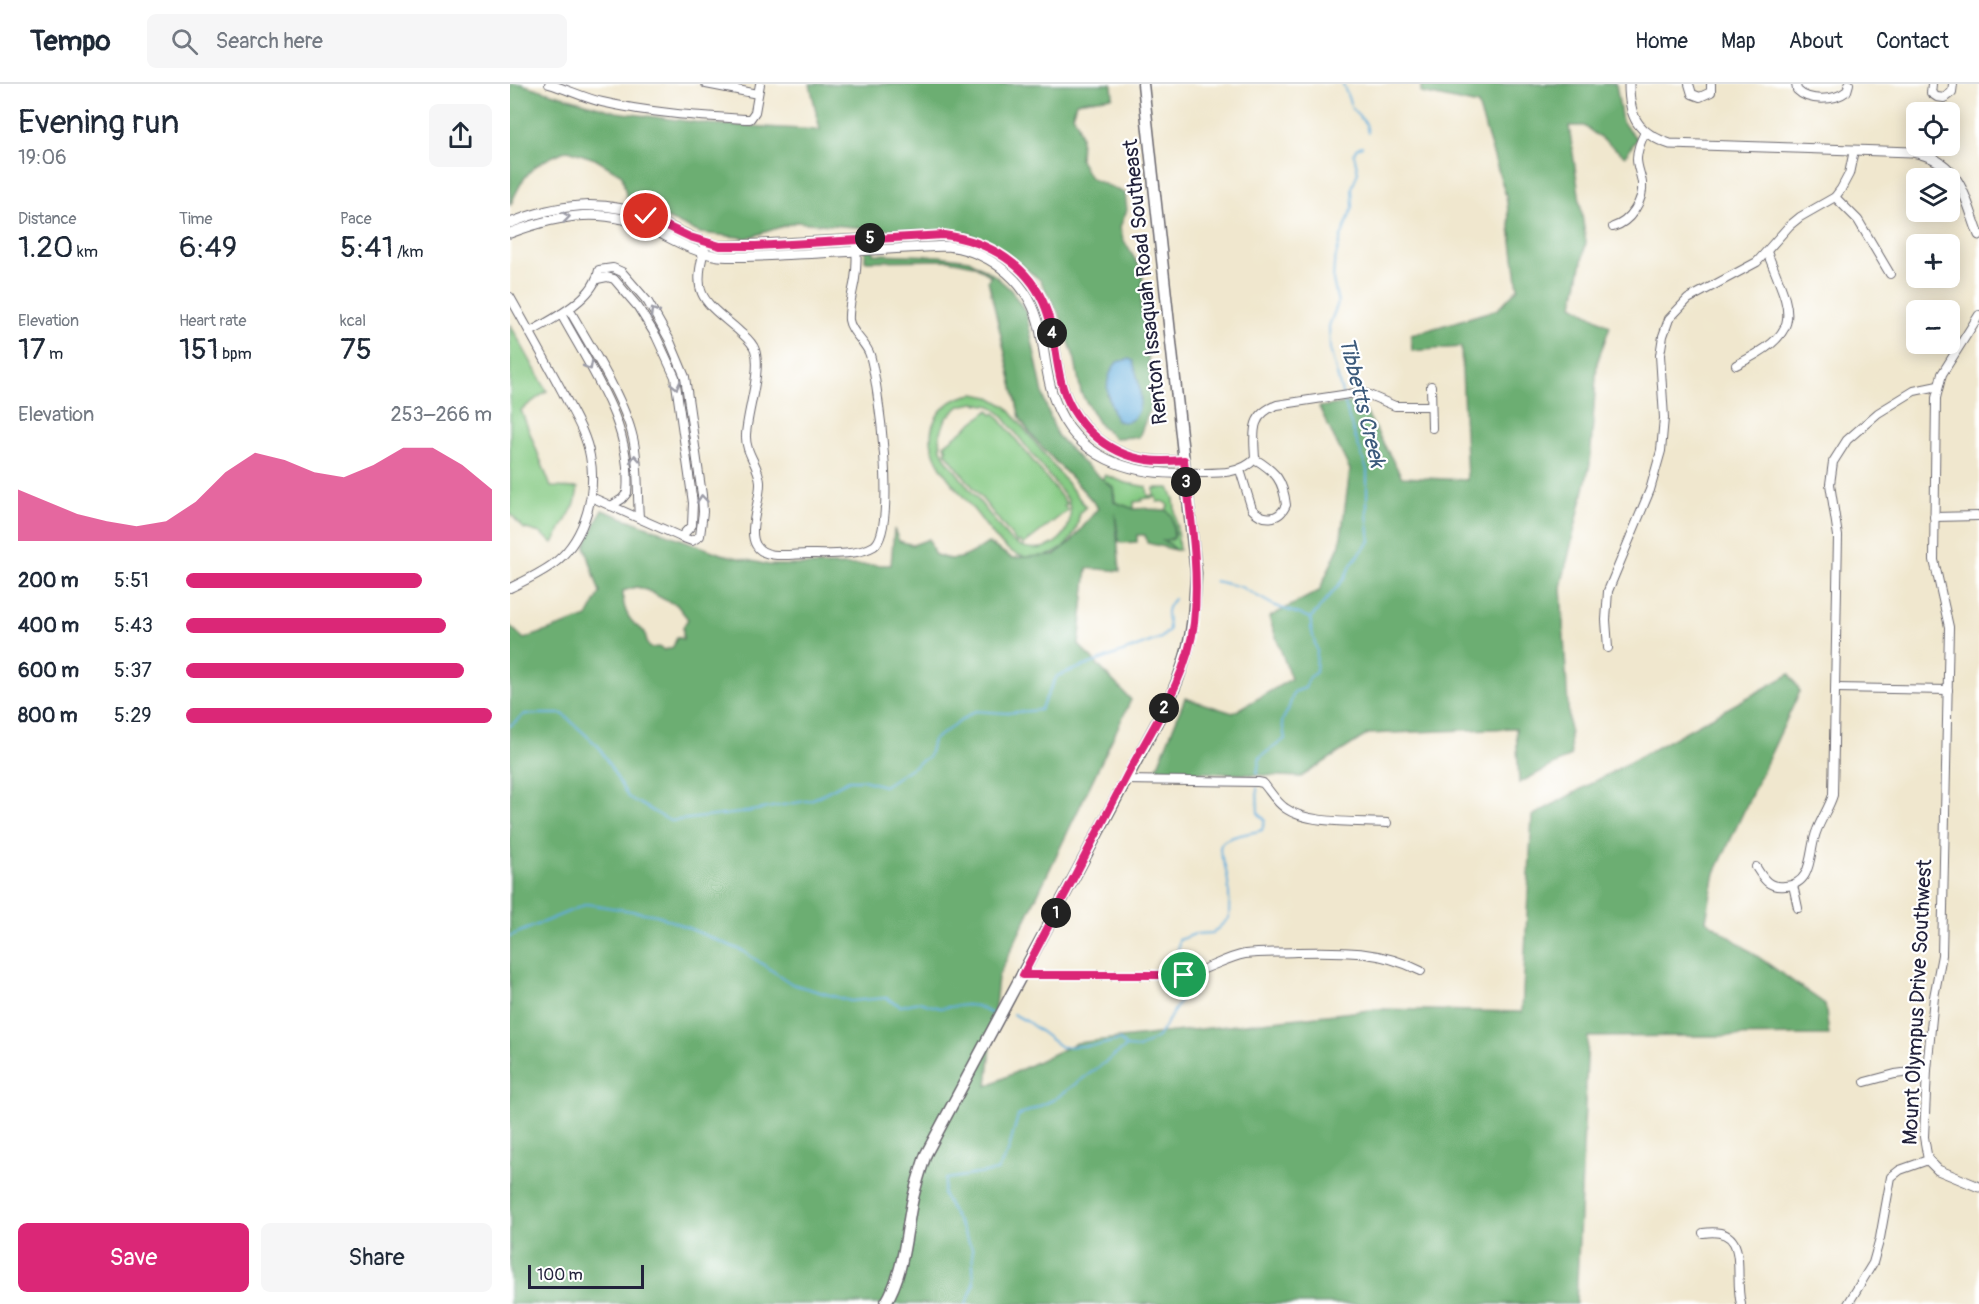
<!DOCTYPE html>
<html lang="en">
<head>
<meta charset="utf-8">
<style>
	:root { --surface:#fff; --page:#f6f6f7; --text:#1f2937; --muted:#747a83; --line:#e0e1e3; --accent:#db2777 }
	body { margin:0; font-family:Pangolin,sans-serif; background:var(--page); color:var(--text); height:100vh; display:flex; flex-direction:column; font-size:22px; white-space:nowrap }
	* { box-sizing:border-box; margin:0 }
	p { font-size:20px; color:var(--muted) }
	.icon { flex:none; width:33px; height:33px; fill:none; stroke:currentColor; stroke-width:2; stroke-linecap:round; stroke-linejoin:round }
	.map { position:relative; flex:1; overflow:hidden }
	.drawer { display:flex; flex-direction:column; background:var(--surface); width:510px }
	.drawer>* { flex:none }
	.tools { position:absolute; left:1396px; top:18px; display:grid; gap:12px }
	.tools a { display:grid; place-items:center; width:54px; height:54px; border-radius:9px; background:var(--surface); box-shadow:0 3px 15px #0003; font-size:30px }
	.scale { position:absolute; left:18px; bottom:15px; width:116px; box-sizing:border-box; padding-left:6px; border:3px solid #22223b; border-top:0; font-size:16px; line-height:21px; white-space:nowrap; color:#22223b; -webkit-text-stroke:4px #fff; paint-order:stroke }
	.pin { position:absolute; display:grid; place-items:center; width:51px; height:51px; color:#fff; margin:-26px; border:3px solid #fff; border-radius:50%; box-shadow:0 2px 6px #0007 }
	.km { position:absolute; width:30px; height:30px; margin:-15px; border-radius:50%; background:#222; color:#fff; font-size:16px; line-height:30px; text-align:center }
	.round { display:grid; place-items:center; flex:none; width:63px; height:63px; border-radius:9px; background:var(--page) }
	.overview { display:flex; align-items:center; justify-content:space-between; height:102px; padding:0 18px }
	h1 { font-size:33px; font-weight:600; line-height:45px }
	.figures { display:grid; grid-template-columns:repeat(3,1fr); gap:9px; height:102px; padding:6px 18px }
	.figures div { display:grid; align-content:center }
	.figures b { font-size:30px; font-weight:600 }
	.figures small { font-size:16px; font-weight:400 }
	.figures p { font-size:16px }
	.chart { height:168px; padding:12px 18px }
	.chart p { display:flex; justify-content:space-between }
	.chart svg { width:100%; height:108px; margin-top:6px; fill:var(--accent); opacity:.7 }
	.button { display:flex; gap:12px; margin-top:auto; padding:12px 18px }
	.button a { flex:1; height:69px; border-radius:9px; background:var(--accent); color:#fff; font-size:24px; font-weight:600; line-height:69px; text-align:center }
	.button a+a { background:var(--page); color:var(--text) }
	ul { padding:0 18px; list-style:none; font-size:20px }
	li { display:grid; grid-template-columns:96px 72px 1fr; align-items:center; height:45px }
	li i { height:15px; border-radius:8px; background:var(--accent) }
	header { display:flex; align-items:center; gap:36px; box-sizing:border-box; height:84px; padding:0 30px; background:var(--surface); border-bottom:2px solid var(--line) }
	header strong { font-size:28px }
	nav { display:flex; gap:33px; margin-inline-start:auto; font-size:21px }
	.search { width:420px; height:54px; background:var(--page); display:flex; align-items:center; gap:15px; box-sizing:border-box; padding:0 21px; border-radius:9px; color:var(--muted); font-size:22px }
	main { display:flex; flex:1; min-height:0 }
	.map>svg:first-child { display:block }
	.green { fill:#86ca84; stroke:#547660; stroke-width:1.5; fill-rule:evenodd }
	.forest { fill:#6cae72; stroke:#476856; stroke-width:1.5; fill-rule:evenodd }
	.water { fill:#62addb; stroke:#42688b; stroke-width:1.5 }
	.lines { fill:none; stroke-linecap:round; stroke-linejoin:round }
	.stream { stroke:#62addb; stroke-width:2 }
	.minor-casing { stroke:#6a676e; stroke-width:10 }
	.tertiary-casing { stroke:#6a676e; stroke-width:11 }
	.secondary-casing { stroke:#6a676e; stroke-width:13 }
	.minor { stroke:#fff; stroke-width:8 }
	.tertiary { stroke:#fff; stroke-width:9 }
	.secondary { stroke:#fff; stroke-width:10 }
	.oneway { stroke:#9c9ca7 }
	.route-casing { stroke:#fff; stroke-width:12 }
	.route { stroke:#db2777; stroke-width:8 }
	.labels { text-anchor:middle; stroke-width:4.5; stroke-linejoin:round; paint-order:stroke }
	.street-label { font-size:21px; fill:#22223b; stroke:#fff }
	.water-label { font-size:22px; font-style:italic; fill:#3c5a7b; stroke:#fff }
</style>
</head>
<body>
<header>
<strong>Tempo</strong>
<div class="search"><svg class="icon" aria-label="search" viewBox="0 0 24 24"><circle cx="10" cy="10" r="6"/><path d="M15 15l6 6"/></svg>Search here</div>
<nav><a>Home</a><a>Map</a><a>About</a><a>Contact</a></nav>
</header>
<main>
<section class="drawer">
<div class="overview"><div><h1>Evening run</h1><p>19:06</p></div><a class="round"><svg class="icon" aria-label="share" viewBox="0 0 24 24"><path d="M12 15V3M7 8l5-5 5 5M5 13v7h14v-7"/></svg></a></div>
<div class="figures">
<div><p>Distance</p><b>1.20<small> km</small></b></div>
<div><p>Time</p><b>6:49</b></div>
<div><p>Pace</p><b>5:41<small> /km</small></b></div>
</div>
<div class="figures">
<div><p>Elevation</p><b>17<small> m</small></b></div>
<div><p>Heart rate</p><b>151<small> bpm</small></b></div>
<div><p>kcal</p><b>75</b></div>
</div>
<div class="chart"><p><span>Elevation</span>253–266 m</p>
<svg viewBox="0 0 160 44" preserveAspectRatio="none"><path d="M0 44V23L10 28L20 33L30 36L40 38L50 36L60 28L70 16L80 8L90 11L100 16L110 18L120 13L130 6L140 6L150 13L160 23V44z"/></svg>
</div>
<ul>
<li><b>200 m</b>5:51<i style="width:77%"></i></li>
<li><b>400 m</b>5:43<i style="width:85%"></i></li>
<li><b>600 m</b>5:37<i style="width:91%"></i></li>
<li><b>800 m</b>5:29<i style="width:100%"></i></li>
</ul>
<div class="button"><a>Save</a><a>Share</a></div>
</section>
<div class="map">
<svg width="1469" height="1220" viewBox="0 0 1469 1220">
	<rect width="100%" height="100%" fill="#fff"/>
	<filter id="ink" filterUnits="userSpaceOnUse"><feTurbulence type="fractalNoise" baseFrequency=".0167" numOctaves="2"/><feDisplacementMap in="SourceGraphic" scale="12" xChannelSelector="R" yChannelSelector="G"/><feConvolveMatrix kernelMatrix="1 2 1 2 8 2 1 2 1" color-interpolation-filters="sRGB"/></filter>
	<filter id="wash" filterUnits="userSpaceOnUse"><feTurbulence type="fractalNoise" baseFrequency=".008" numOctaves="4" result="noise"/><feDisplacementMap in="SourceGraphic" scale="24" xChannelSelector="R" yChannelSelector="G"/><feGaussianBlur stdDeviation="1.35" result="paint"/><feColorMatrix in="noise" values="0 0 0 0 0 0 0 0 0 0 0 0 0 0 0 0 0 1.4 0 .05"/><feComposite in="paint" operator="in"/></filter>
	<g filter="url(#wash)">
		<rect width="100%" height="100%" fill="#f0e7ce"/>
		<g class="green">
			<polygon points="0,240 37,307 11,326 41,403 68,404 65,420 43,459 30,449 13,444 0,429"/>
			<path d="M464,310L480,313L497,323L576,423L569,429C569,442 563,456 551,465C540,473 521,476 508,471C488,463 476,440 463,425C443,398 404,365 429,329C438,317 450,312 464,310ZM464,319L481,322L491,330L558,416C570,455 529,479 499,455L436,375L431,365L430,351L436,334L450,322Z"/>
			<polygon points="479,326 482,331 485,329 557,420 554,422 558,426 513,461 510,457 507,459 435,368 437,366 434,361"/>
			<path d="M595,391L616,399L637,403L638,412L644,411V404H659L664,415L669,466H665L660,460L653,457L655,455L662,456L665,452L662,432L656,426L658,422C657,417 652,417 647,418L646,413L632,415V417L624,418V425L605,418L604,403L592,396Z"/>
		</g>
		<g class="forest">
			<path d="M0,0H11L106,28L200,40L310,46L300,0H602L603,13L566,18L563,31L568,40L571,52L570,76L580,94L615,109L617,126L610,143L613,155L633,189L631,222L644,315L629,353L604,354L589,340L571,309L565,276L551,234L530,196L491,165L458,149L362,145L364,170L429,172L459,176L484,191L500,205L516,228L535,319L547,351L570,376L603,404L604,418L624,425L637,424V425L656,426L662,432L664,454L653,457L660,460L665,466L637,459L635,451H627V458L611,459L609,458L605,429L610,487L577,484L569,561L621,616L488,893L477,1002L566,959L869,925L1012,928L1022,732L1280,590L1290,607L1205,789L1196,836L1315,920L1319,951L1078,953L1066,1220H0V542L14,555L77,533L90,509L75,462L92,426L211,470L259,481H381L384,445L389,457L403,461L419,455L424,470C446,481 459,472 478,459L502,474L544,471L561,458L588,424C564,392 530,368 510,334L478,196L481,192L464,181L439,176L355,177L356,144L286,138L237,154L190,149L117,116L112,91L85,75L58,66C21,80 16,87 0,122ZM626,291L631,315L606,335L597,310ZM126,503C142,505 151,517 166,520L178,535L173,543V555L167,553L163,563L154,566L148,563L141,564L137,560L135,548C119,539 112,525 113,507Z"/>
			<polygon points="911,0 1106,0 1112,38 1127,55 1115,72 1074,42 1059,42 1076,158 1063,221 1100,242 1087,279 1080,380 1051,503 1061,672 1009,699 1006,644 858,650 791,693 646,686 675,614 723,629 781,595 759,533 809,507 830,460 840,386 809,323 850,317 892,393 957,396 951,263 902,267 901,251 988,225 1008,204 996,112 968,21 911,9"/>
		</g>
		<path class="water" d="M619,275L623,277C627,292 639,328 619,337C615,339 608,338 606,335C603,332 602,325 601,321C595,305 596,292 607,278Z"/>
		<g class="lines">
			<g class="stream">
				<polyline points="833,0 842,24 856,40 858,49"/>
				<polyline points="705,497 731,503 765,522 801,534"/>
				<path d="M0,642L15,630H53L89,663L118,713L160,737L230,729L301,716L339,696H353L374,702L419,672L423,656L465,627L496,629L530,626L547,592L651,554L659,546C659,532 652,528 664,515"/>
				<polyline points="747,689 750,673 775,655 772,637 778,626 784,608 795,604 799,594 806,588 807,567 801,544 801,534 833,496 843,478 860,457 857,429 857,386 840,338 820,265 819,242 828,219 823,196 824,180 831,153 843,123 842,104 848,88 844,70 846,65 852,62"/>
				<polyline points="0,852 77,820 147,831 233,867 282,900 340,917 376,914 391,922 409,918 430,924 456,921 467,922 482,930"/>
				<path d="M674,882L668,868L669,856L685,850L703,849L719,834C720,816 720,800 715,782C713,776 707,765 712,759C717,752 743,749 752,746L755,736L748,729L747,704"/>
				<polyline points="503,930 518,938 551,963 589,961 610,956 615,962"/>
				<polyline points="456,1220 464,1201 462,1164 433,1110 436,1095 487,1087 498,1068 508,1032 545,1015 616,963 629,964 648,953 678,904 678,897"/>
			</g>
		</g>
	</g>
	<g filter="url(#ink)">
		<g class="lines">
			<defs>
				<g id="minor">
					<path d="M39,0C57,5 74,14 92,18C139,29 188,32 236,35H240L245,28L250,0"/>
					<polyline points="196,0 248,10"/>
					<polyline points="1179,0 1182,10 1190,13 1201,8 1201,0"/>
					<path d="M1286,0L1287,6C1299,18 1324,17 1337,7L1339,0"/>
					<polyline points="1422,0 1421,9 1427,13 1434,14 1442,8 1443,0"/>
					<polyline points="1325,113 1348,136 1380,190"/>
					<path d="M1103,143C1120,138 1134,117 1132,99C1131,91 1127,83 1127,75C1127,65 1131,57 1135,48"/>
					<path d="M195,163C181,212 193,216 228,246C234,252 242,257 245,266C252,287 237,328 236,351C235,369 249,381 250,398C251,416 237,446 246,461C254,476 282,470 297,470C315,470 348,472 364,462C388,446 368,298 360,271C356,258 341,249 339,236C338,223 343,208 345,195C347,182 347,168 345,155"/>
					<polyline points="87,195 97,193 104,195 128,223 146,252 165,293 183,419 182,441 171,453"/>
					<path d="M0,213C18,245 36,277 53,309C63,329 76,349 80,372C87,408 76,452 47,477C34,488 16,496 0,504"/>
					<path d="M59,225C80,262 114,314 123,354C129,379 127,408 129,433"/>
					<path d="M51,230C82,287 123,342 117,409L112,415L101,422"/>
					<path d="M20,248C40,237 78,217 86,195C88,192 88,189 89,186L103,184L112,188L138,218L159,255L175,293L192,411L193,428L190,452L182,457L171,453L81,413"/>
					<path d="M1226,281C1296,246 1282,231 1257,168"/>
					<polyline points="921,302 922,344"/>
					<path d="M730,386L742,425C753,437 769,437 776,421C773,396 766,388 745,375"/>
					<path d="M675,389C699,388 728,393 745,375C744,350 739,331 767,321L852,308L885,322H921"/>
					<polyline points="1424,433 1469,432"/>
					<polyline points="1098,564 1096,536 1098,507 1140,406 1151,367 1154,334 1150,271 1153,252 1159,235 1178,215 1247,178 1279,142 1290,133 1325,113 1331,105 1339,90 1344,66"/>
					<polyline points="1326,604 1438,606"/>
					<path d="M614,696L748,698L753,699C760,707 766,718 775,724C798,741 849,737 877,739"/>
					<path d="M1246,783C1254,796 1259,804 1275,802C1305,800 1298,766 1307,746C1312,733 1319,724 1323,711L1328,452L1320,400L1323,378L1337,356L1368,329L1404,307L1428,302"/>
					<polyline points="1283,801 1288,824"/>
					<path d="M513,891H674C696,887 714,874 735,870C752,868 769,869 786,868C832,867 869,866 911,887"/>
					<polyline points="1355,998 1385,990 1417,986"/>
					<path d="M1193,1149C1242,1141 1223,1190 1231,1220"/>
					<polyline points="1338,1220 1363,1179 1370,1154 1381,1093 1390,1086 1418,1076 1414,1053 1417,986 1424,913 1432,871 1439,543 1424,476 1426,314 1432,290 1469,231"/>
				</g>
				<g id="tertiary">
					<path d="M1119,0C1119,33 1127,49 1160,60L1402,68C1450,76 1454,112 1469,151"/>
					<path d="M0,139C47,120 93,114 141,134C164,144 185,157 210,162L434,151C478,157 520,181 536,225C545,248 545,274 551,297C561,336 593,368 633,375C647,378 660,377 674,376"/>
					<path d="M0,149C51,130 95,122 146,147C166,157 186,169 209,172C235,174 261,171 287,170C337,168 388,164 438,162C483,168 521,200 530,245C535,269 536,294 545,317C566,374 620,391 675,389"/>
					<polyline points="1418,1076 1428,1086 1469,1103"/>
				</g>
				<path id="secondary" d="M375,1220C393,1191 395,1157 401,1124C404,1106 410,1088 416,1070L661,612C681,567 684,537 686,489L633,0"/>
			</defs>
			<use href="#minor" class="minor-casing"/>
			<use href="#tertiary" class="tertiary-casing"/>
			<use href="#secondary" class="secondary-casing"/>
			<use href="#minor" class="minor"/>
			<use href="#tertiary" class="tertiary"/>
			<use href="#secondary" class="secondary"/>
		</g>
		<defs><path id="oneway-chevron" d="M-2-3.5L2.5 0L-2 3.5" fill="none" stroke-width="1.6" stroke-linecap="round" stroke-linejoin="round" transform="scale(1.5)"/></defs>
		<g class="oneway">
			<use href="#oneway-chevron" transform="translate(56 133) rotate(-8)"/>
			<use href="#oneway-chevron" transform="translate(144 228) rotate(-121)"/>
			<use href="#oneway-chevron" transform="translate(79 282) rotate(62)"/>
			<use href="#oneway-chevron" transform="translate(166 301) rotate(77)"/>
			<use href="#oneway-chevron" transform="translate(125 375) rotate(-94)"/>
			<use href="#oneway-chevron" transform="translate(192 415) rotate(-95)"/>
		</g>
	</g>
	<g class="lines" filter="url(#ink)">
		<defs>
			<path id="route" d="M136,132L180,153L210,162H246L434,151C478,157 520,181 536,225C545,248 545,274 551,297C561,338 596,370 637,376C650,378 662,377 674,376C680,430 690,485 684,539C677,597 640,646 614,697C580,761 547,826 513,891H674"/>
		</defs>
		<use href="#route" class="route-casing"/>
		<use href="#route" class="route"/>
	</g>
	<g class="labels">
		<g class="street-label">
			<text transform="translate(635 198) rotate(-96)" y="7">Renton Issaquah Road Southeast</text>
			<text transform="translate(1407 918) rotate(-87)" y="7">Mount Olympus Drive Southwest</text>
		</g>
		<g class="water-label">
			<text transform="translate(853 318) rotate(76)" y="8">Tibbetts Creek</text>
		</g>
	</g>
</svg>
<div class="tools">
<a><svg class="icon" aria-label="locate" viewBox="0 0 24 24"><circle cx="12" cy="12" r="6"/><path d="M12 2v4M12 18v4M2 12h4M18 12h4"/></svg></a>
<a><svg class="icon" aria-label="layers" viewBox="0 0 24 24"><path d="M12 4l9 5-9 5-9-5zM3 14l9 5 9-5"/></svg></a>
<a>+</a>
<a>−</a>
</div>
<div class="scale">100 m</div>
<div class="pin" style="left:674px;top:891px;background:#1e9e55"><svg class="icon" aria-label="arrive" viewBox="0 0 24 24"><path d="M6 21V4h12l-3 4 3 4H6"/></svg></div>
<div class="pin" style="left:136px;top:132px;background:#d93025"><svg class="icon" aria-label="check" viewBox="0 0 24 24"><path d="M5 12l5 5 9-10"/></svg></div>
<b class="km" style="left:546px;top:829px">1</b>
<b class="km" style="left:654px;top:624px">2</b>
<b class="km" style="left:676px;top:398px">3</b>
<b class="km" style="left:542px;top:249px">4</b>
<b class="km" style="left:360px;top:154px">5</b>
</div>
</main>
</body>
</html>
